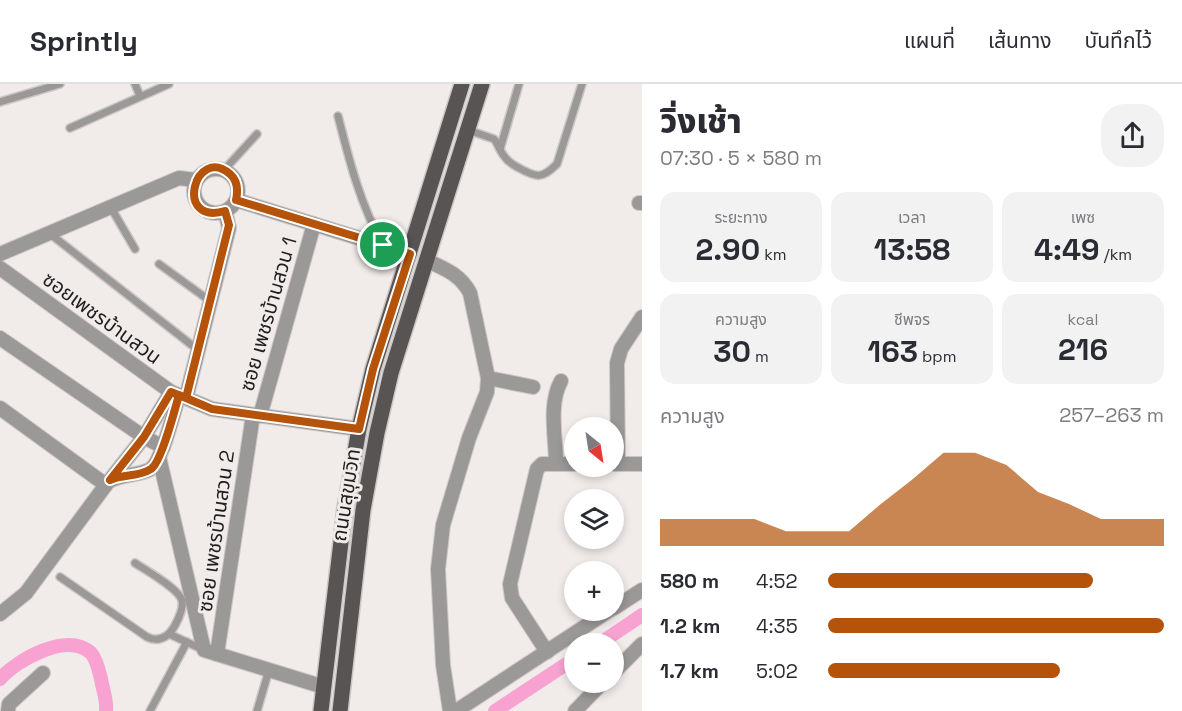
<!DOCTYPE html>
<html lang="th">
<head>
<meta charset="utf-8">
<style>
	:root { --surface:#fff; --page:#f2f2f3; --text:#2b2b33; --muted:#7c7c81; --line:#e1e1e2; --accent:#b45309 }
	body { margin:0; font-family:"Space Grotesk","Noto Sans Thai",sans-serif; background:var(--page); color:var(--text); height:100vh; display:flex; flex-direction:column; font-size:22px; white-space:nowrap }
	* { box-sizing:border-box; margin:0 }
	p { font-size:20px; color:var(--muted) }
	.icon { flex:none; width:33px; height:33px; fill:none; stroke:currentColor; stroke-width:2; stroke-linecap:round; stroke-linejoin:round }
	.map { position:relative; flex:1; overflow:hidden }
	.panel { display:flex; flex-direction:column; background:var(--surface); width:540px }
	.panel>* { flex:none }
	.needle { width:39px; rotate:150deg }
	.fabs { position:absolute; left:564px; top:333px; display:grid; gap:12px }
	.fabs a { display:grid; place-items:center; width:60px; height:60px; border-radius:50%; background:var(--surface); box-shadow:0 3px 9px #0003; font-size:30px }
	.pin { position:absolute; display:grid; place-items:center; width:51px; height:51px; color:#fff; margin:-26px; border:3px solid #fff; border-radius:50%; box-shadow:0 2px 6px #0007 }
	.round { display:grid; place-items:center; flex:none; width:63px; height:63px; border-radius:24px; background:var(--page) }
	.headline { display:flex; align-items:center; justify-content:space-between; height:102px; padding:0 18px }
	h1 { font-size:33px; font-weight:800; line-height:45px }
	.stats { display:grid; grid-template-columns:repeat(3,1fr); gap:9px; height:102px; padding:6px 18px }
	.stats div { display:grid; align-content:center; border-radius:15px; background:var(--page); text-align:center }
	.stats b { font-size:30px; font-weight:800 }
	.stats small { font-size:16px; font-weight:400 }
	.stats p { font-size:16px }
	.chart { height:168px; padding:12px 18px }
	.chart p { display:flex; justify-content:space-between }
	.chart svg { width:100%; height:108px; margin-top:6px; fill:var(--accent); opacity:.7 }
	ul { padding:0 18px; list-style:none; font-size:20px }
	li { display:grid; grid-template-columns:96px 72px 1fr; align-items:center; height:45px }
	li i { height:15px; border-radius:8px; background:var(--accent) }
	header { display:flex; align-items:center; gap:36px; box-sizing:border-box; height:84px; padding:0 30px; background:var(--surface); border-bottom:2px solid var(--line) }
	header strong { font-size:28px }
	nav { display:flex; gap:33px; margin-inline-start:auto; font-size:21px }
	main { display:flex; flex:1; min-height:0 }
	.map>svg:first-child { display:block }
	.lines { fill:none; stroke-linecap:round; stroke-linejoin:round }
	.canal { stroke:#f8a2d1; stroke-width:14 }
	.service-casing { stroke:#cbc7c4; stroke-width:10 }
	.minor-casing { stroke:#cbc7c4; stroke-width:16 }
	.primary-casing { stroke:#cbc7c4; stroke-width:18 }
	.service { stroke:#9b9898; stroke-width:7 }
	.minor { stroke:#9b9898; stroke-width:14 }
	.primary { stroke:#585453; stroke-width:15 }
	.route-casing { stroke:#fff; stroke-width:12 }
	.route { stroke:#b45309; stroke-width:8 }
	.labels { text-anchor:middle; stroke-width:6; stroke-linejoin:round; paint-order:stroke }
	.street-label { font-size:20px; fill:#201e1d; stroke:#f1ece9 }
</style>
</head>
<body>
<header>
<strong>Sprintly</strong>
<nav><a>แผนที่</a><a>เส้นทาง</a><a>บันทึกไว้</a></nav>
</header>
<main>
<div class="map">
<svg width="642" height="627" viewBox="0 0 642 627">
	<rect width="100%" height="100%" fill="#f1ece9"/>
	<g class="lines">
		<g class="canal">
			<polyline points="599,560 642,531"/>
			<path d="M0,595C17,576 67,547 91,569C97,576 99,587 101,595C103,607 107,615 106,627"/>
			<polyline points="495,627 574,575"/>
		</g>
		<defs>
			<g id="service">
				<polyline points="135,0 140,12"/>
				<polyline points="0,18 60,0"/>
				<path d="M338,32C349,75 360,120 382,159"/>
				<polyline points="70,44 169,0"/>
				<path d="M468,46L494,55C498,60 500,67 504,72C508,78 513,81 519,84C537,94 542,95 557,80L582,0"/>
				<polyline points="500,65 519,0"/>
				<polyline points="224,86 257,50"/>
				<polyline points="110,122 135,165"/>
				<polyline points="49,149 198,266"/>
				<polyline points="159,180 210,217"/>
				<path d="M60,493L147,553C153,556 160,556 166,552C174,547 186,523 181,514C174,502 147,487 135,479"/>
				<polyline points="169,550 204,566"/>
				<polyline points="150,627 187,558"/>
				<polyline points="257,627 269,586"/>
			</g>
			<g id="minor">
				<circle cx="216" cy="107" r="22"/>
				<polyline points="236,116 410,170"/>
				<polyline points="639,119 642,119"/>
				<polyline points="0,170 179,94 196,96"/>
				<path d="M426,176C445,185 460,190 470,209L488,294L487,308L469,354L443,441L438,485L443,581L450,627"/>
				<polyline points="0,184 171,308 212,325 359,345"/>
				<polyline points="0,254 144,353 163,363"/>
				<polyline points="488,294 533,303"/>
				<polyline points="186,314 229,144 225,127"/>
				<polyline points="0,324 106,401"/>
				<polyline points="260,332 314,140"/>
				<polyline points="159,373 204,566 324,603"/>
				<path d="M556,380C556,354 548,321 561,297"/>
				<polyline points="614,380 642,380"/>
				<polyline points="618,380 617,279 621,265 642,233"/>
				<polyline points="110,396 144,353 171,308"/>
				<polyline points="614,524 642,506"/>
				<path d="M0,530L26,509L108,398C120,390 136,392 149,386C162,380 174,326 179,311"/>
				<polyline points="547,568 512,514 510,500 537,385 542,380 574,380"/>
				<polyline points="217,570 253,331"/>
				<polyline points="614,588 642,560"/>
				<polyline points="8,627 9,620 43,589"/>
				<polyline points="456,627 610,526"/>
				<polyline points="575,627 603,598"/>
			</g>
			<g id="primary">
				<polyline points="321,627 345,424 359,345 373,285 462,0"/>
				<polyline points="340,627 363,426 377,349 391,289 482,0"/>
			</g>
		</defs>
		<use href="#service" class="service-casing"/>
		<use href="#minor" class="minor-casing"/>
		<use href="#primary" class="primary-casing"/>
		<use href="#service" class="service"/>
		<use href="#minor" class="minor"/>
		<use href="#primary" class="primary"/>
	</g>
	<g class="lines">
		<defs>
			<path id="route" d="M383,161L236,116C238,107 238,97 230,90C195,60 173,142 225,127L229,141L186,314L171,308L144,353L110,396C123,390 139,393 151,385C161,379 175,325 179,311L212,325L359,345L373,285L410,170L383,161"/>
		</defs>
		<use href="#route" class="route-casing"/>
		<use href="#route" class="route"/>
	</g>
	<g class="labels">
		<g class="street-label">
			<text transform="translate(268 230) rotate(-74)" y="7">ซอย เพชรบ้านสวน 1</text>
			<text transform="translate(102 234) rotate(36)" y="7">ซอยเพชรบ้านสวน</text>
			<text transform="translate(346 411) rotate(-81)" y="7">ถนนสุขุมวิท</text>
			<text transform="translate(216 447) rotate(-82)" y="7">ซอย เพชรบ้านสวน 2</text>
		</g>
	</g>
</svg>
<div class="fabs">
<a><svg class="needle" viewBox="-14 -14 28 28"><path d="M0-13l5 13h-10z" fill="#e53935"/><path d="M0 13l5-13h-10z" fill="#7c7c81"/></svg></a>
<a><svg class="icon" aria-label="layers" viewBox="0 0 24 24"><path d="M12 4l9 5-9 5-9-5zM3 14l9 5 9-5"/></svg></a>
<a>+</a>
<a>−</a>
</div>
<div class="pin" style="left:383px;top:161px;background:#1e9e55"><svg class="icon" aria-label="arrive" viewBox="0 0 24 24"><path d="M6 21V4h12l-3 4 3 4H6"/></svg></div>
</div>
<section class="panel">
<div class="headline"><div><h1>วิ่งเช้า</h1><p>07:30 · 5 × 580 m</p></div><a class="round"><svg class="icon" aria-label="share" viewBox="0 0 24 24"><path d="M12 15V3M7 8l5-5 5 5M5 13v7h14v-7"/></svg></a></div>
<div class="stats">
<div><p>ระยะทาง</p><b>2.90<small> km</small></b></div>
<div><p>เวลา</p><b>13:58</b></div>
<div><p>เพซ</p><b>4:49<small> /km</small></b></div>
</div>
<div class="stats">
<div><p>ความสูง</p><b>30<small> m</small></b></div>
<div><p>ชีพจร</p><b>163<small> bpm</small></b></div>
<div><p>kcal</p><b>216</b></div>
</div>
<div class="chart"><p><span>ความสูง</span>257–263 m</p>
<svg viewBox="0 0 160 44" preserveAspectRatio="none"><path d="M0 44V33L10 33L20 33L30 33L40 38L50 38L60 38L70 27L80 17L90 6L100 6L110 11L120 22L130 27L140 33L150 33L160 33V44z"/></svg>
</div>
<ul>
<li><b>580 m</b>4:52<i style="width:79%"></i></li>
<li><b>1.2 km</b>4:35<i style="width:100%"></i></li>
<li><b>1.7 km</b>5:02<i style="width:69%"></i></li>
</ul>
</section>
</main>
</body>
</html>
